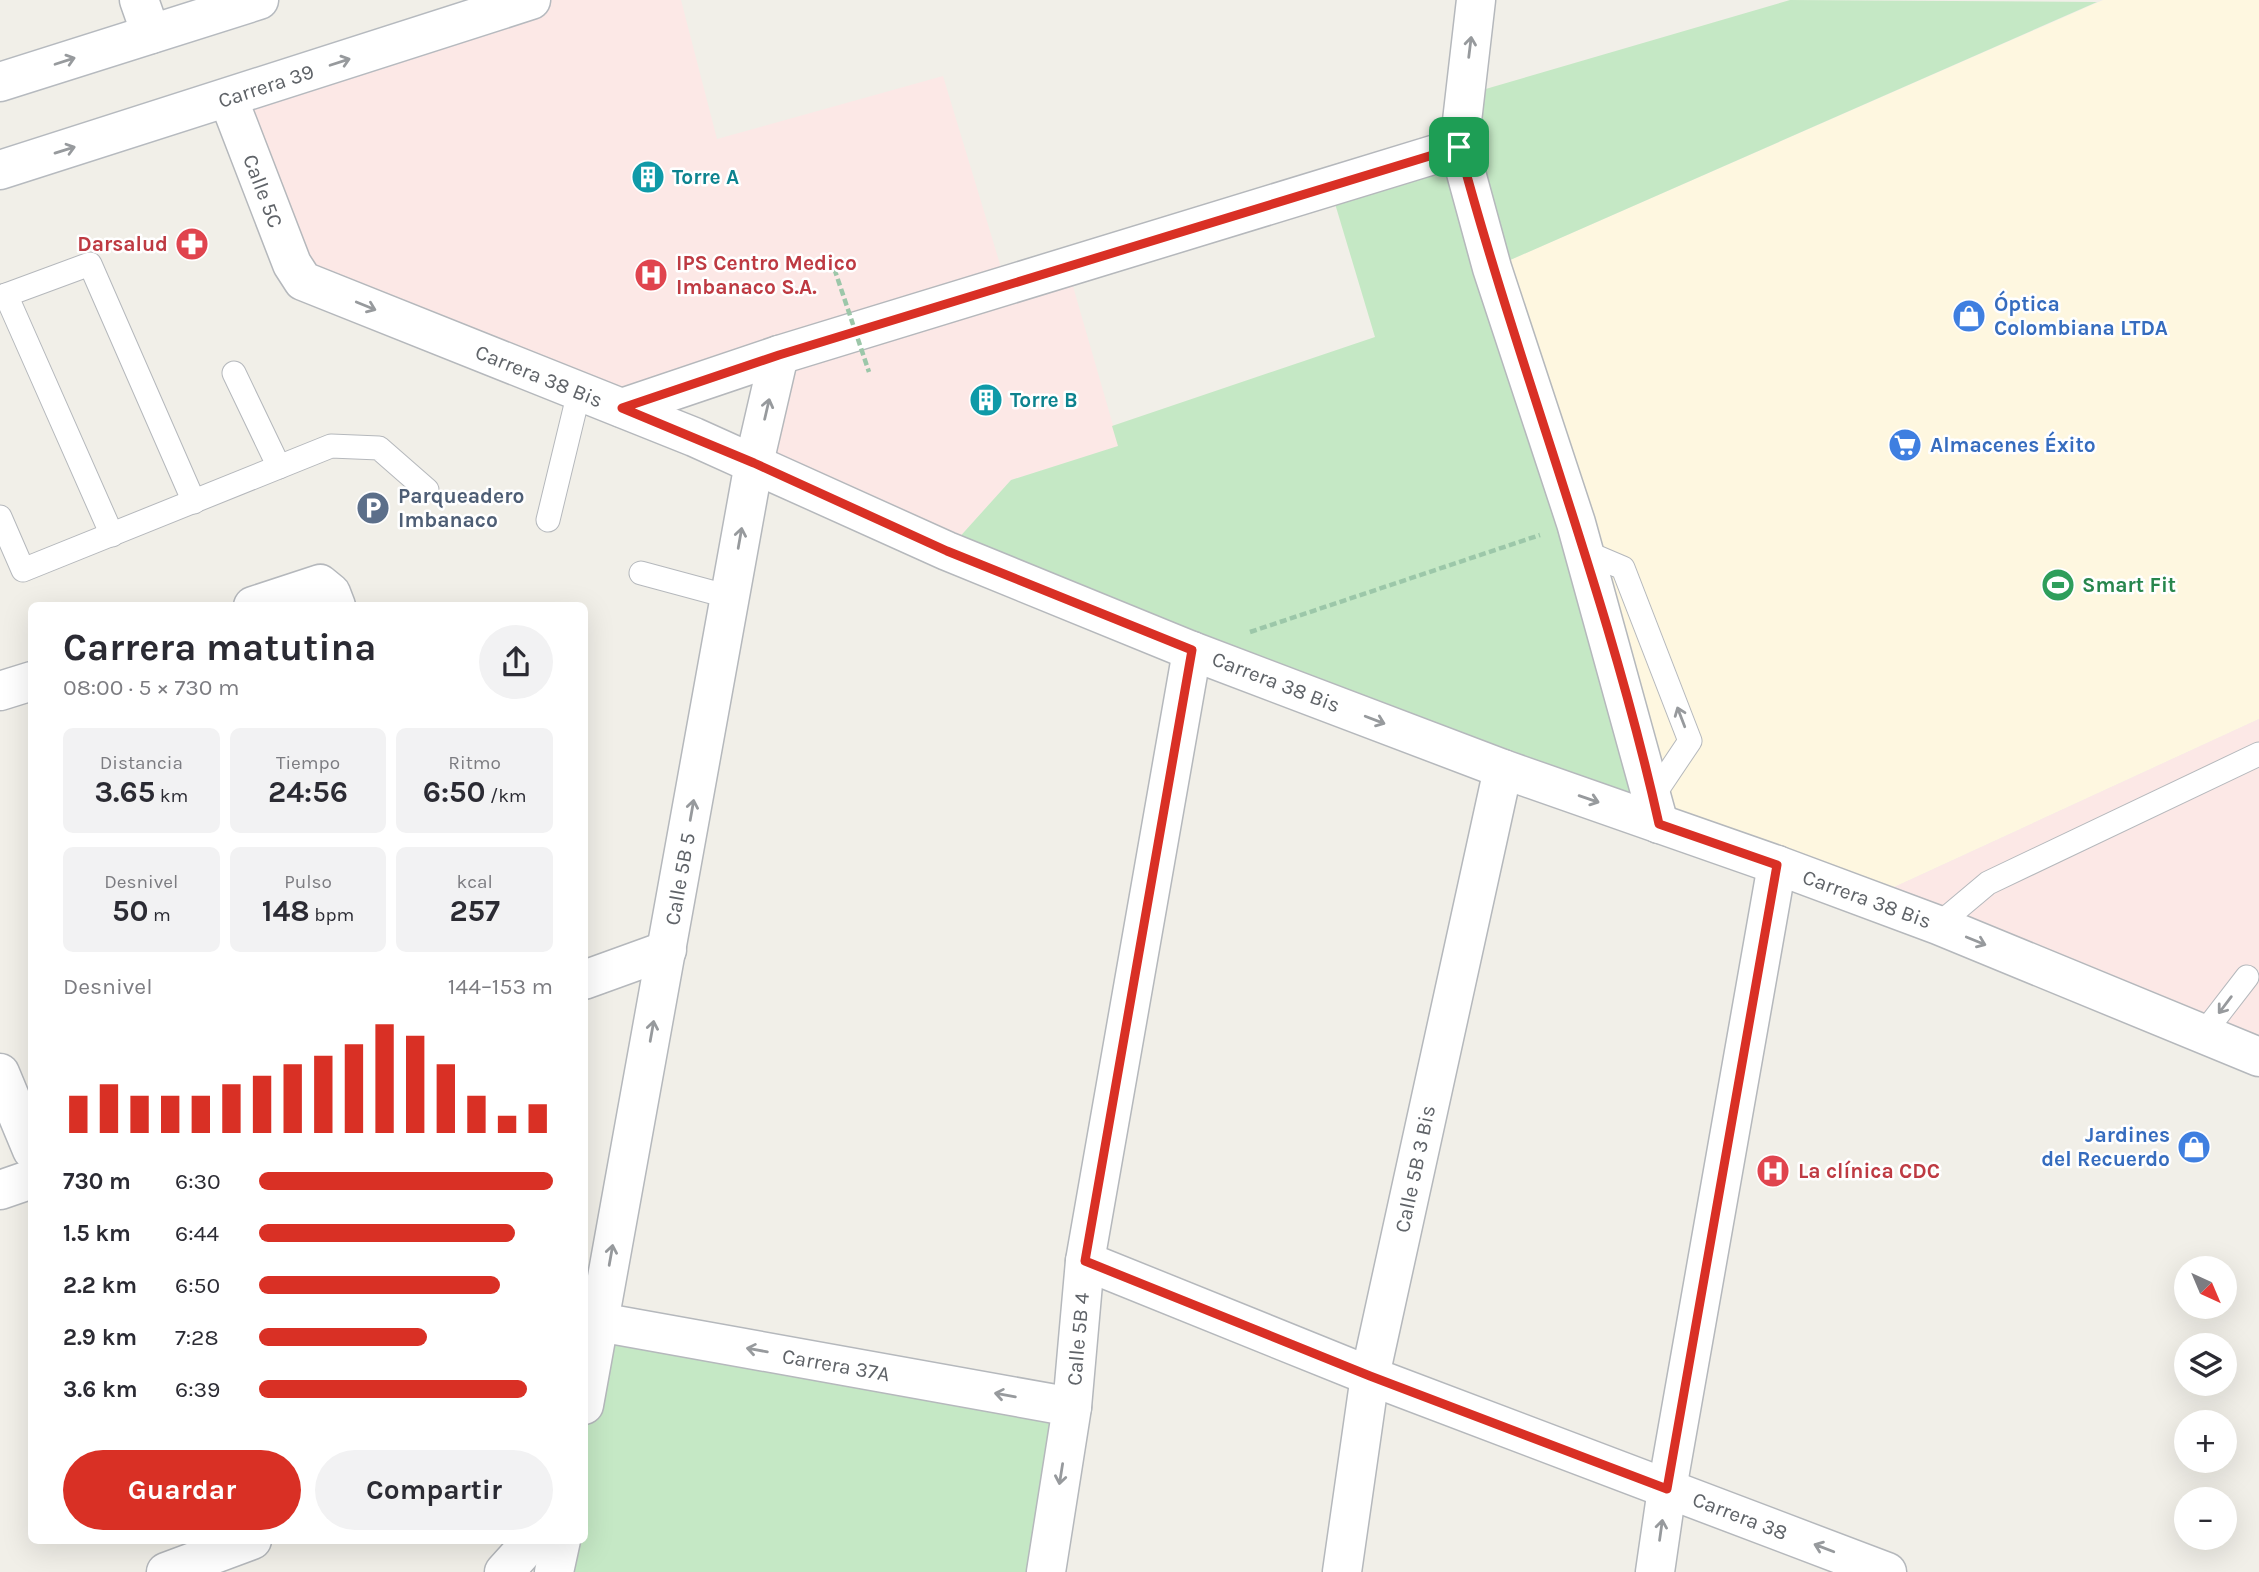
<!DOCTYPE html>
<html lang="es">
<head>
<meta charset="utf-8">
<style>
	:root { --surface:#fff; --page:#f2f2f3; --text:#2b2b33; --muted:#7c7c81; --accent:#d93025 }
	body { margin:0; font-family:Karla,sans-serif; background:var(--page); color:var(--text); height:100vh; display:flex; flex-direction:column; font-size:26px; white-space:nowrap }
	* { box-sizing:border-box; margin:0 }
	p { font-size:23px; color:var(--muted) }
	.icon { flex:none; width:38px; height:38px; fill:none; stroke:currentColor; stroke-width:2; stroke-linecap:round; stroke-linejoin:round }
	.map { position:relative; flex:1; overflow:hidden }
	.details { position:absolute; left:28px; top:602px; width:560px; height:942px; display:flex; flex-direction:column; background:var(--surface); border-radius:10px; box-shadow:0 7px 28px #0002 }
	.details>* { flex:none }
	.needle { width:46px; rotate:136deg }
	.controls { position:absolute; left:2174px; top:1256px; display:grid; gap:14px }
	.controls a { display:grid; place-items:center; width:63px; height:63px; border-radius:50%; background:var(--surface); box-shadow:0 7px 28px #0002; font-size:35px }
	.pin { position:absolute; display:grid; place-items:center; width:60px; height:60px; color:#fff; margin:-30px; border-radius:14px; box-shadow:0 4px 10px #0006 }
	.round { display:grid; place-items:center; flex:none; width:74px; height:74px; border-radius:37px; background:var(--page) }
	.summary { display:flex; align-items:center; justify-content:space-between; height:119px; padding:0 35px }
	h1 { font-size:38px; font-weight:700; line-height:52px }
	.stats { display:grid; grid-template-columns:repeat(3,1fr); gap:10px; height:119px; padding:7px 35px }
	.stats div { display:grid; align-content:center; border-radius:10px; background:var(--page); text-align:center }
	.stats b { font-size:30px; font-weight:700 }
	.stats small { font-size:19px; font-weight:400 }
	.stats p { font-size:19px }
	.chart { height:196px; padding:14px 35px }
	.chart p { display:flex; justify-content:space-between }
	.chart svg { width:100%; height:126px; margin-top:7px; stroke:var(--accent); stroke-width:6 }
	.button { display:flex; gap:14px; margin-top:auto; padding:14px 35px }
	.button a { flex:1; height:80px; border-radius:42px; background:var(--accent); color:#fff; font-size:28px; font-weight:700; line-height:80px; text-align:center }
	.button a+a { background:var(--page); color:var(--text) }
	ul { padding:0 35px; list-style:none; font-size:23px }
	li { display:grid; grid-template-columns:112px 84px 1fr; align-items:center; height:52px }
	li i { height:18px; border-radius:9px; background:var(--accent) }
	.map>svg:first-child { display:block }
	.commercial { fill:#fef7e0 }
	.medical { fill:#fce8e6 }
	.park { fill:#c5e8c5 }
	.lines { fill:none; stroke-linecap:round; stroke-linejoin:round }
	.lane-casing { stroke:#b5b8bc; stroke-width:25 }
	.street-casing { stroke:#b5b8bc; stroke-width:41 }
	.secondary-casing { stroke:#b6babf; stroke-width:41 }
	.path { stroke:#9cc7a9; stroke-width:4.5; stroke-dasharray:7 3.5; stroke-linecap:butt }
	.lane { stroke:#fff; stroke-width:23 }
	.street { stroke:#fff; stroke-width:38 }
	.secondary { stroke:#fff; stroke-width:38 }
	.path-bridge { stroke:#9cc7a9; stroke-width:4.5; stroke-dasharray:7 3.5; stroke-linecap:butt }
	.oneway { stroke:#979a9d }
	.route-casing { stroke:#fff; stroke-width:14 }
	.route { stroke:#d93025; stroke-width:9 }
	.labels { text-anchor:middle; stroke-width:5; stroke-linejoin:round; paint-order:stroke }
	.street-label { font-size:21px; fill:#5f6368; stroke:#fff }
	.culture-label { font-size:21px; font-weight:bold; fill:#0d838f; stroke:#fff; text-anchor:start }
	.health-label { font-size:21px; font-weight:bold; fill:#be3a42; stroke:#fff; text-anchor:start }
	.shop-label { font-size:21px; font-weight:bold; fill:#366cbe; stroke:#fff; text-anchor:start }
	.service-label { font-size:21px; font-weight:bold; fill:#4e5e75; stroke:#fff; text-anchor:start }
	.leisure-label { font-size:21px; font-weight:bold; fill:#27864d; stroke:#fff; text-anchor:start }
</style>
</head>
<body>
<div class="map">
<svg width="2259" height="1572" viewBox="0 0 2259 1572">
	<rect width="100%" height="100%" fill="#f1efe8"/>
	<polygon class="commercial" points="2103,0 2259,0 2259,719 1866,900 1659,824 1492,268"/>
	<g class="medical">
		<polygon points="531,0 681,0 717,139 943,76 1006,284 1068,269 1119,446 1011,480 947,551 754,463 779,356 622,408 303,281 228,98"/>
		<polygon points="2259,719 2259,1057 1866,900"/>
	</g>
	<g class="park">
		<polygon points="1790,0 2097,2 1492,268 1659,824 947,551 1011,480 1118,446 1112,426 1375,337 1330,187 1459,147 1465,95"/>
		<polygon points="599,1322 1072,1407 1046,1572 554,1572 561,1540 584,1540 585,1405"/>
	</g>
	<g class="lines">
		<defs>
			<g id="lane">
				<polyline points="6,295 90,264 194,502"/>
				<polyline points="0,297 6,295 112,535"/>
				<polyline points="234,373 279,467"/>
				<polyline points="0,517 23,570 331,446 379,448 427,490"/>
				<polyline points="548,520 579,392"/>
				<polyline points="1583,551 1623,568 1690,741 1653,796"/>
				<polyline points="641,573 730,597"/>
				<polyline points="1938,925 1988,883 2259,754"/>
				<polyline points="2203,1034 2247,977"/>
			</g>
			<g id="street">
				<polyline points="139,0 151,34"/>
				<polyline points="1476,0 1459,147 1492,268 1576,523 1659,824"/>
				<polyline points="228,98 292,264 303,281 694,437 947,551 1192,651 1503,769 1777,865 1938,925 2259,1057"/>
				<polyline points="622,408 779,355 1459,147"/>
				<polyline points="253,606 320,584 331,593 336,606"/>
				<polyline points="0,691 32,681"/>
				<polyline points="584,980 667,950"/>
				<polyline points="0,1073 32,1150"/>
				<polyline points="0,1190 32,1179"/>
				<polyline points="1085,1261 1370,1376 1887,1572"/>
				<polyline points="599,1322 1072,1407"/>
				<polyline points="584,1405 754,463 779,355"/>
				<polyline points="166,1572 252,1540"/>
				<polyline points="504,1572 533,1540"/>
				<polyline points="554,1572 561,1540"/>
				<polyline points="1046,1572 1072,1407 1085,1261 1192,651"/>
				<polyline points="1342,1572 1370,1376 1503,769"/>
				<polyline points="1655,1572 1667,1489 1777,865"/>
			</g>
			<g id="secondary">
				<polyline points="0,82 259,0"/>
				<polyline points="0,170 531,0"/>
			</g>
		</defs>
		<use href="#lane" class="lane-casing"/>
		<use href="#street" class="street-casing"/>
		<use href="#secondary" class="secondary-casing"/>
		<polyline class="path" points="1250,632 1540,535"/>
		<use href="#lane" class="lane"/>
		<use href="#street" class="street"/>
		<use href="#secondary" class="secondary"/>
		<polyline class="path-bridge" points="831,259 869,372"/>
	</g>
	<defs><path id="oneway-shaft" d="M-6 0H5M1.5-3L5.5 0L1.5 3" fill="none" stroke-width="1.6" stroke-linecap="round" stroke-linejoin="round" transform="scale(1.75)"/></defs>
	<g class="oneway">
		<use href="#oneway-shaft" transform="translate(1470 47) rotate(-83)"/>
		<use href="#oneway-shaft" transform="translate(65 61) rotate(-18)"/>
		<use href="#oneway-shaft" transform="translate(340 62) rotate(-18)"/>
		<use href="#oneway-shaft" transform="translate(65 150) rotate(-17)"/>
		<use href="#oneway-shaft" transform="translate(366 306) rotate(22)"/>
		<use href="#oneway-shaft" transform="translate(767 409) rotate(-77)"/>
		<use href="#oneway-shaft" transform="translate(740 538) rotate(-80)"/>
		<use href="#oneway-shaft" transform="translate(1681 717) rotate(-111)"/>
		<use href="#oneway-shaft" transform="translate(1375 720) rotate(21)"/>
		<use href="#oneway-shaft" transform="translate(1589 799) rotate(19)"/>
		<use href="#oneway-shaft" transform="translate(692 810) rotate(-80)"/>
		<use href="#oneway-shaft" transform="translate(1976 941) rotate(22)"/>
		<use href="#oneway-shaft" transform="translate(2225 1005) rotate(127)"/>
		<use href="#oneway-shaft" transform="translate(652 1031) rotate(-80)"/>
		<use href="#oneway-shaft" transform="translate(611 1255) rotate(-80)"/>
		<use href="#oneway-shaft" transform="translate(757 1350) rotate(-170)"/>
		<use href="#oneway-shaft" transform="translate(1005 1395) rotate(-170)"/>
		<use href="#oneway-shaft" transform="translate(1061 1474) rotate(99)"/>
		<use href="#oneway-shaft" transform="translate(1661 1530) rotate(-82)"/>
		<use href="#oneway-shaft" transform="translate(1824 1548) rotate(-159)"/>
	</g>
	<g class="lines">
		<defs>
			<path id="route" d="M1459,147C1520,374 1608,594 1659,824L1777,865L1667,1489L1370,1376L1085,1261L1192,650L947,551L754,463L622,408L779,355Z"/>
		</defs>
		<use href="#route" class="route-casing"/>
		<use href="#route" class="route"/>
	</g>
	<defs>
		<symbol id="building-disc" viewBox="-11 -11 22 22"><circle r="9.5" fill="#0f9aa8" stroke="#fff"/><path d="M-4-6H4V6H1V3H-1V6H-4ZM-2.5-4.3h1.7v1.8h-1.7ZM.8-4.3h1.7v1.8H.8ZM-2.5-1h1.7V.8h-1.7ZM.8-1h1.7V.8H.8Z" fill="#fff"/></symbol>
		<symbol id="pharmacy-disc" viewBox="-11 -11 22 22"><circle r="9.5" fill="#e0444e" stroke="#fff"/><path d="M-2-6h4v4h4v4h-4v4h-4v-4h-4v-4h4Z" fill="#fff"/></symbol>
		<symbol id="hospital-disc" viewBox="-11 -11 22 22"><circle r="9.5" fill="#e0444e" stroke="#fff"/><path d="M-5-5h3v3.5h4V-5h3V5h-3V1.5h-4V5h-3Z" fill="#fff"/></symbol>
		<symbol id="shop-disc" viewBox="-11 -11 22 22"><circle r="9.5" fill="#3f7fe0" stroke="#fff"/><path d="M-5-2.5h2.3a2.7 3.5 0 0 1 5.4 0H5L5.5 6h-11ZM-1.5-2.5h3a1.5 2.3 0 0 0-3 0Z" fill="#fff"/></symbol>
		<symbol id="supermarket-disc" viewBox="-11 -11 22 22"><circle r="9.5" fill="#3f7fe0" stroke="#fff"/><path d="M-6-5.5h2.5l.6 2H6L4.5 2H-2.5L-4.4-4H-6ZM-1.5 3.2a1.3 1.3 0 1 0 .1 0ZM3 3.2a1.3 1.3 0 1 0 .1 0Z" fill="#fff"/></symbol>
		<symbol id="parking-disc" viewBox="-11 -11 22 22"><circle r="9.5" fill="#5c6f8a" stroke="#fff"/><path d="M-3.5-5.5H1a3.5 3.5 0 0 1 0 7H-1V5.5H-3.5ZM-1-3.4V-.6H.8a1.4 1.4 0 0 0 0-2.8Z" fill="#fff"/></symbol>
		<symbol id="stadium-disc" viewBox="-11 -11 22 22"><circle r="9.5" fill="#2e9e5b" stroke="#fff"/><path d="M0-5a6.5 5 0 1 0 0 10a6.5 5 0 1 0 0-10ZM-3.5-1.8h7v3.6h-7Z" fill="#fff"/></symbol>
	</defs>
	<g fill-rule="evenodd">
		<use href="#building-disc" x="629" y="158" width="38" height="38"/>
		<use href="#pharmacy-disc" x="173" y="225" width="38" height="38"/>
		<use href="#hospital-disc" x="632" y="256" width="38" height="38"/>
		<use href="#shop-disc" x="1950" y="297" width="38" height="38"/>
		<use href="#building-disc" x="967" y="381" width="38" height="38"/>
		<use href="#supermarket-disc" x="1886" y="426" width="38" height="38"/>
		<use href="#parking-disc" x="354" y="489" width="38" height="38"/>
		<use href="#stadium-disc" x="2039" y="566" width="38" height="38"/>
		<use href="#shop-disc" x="2175" y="1128" width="38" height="38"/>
		<use href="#hospital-disc" x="1754" y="1152" width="38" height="38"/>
	</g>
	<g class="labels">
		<g class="street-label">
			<text transform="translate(266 86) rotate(-18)" y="7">Carrera 39</text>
			<text transform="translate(263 191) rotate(69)" y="7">Calle 5C</text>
			<text transform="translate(539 376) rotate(22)" y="7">Carrera 38 Bis</text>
			<text transform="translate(1276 682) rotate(21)" y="7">Carrera 38 Bis</text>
			<text transform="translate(680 879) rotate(-80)" y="7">Calle 5B 5</text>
			<text transform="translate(1867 899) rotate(20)" y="7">Carrera 38 Bis</text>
			<text transform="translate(1415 1169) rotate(-78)" y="7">Calle 5B 3 Bis</text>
			<text transform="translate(1078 1339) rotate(-85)" y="7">Calle 5B 4</text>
			<text transform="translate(836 1365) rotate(10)" y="7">Carrera 37A</text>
			<text transform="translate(1740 1516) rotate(21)" y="7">Carrera 38</text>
		</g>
		<g class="culture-label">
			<text x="672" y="184">Torre A</text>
			<text x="1010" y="407">Torre B</text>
		</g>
		<g class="health-label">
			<text x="168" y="251" text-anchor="end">Darsalud</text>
			<text x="676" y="270">IPS Centro Medico<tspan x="676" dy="24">Imbanaco S.A.</tspan></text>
			<text x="1798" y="1178">La clínica CDC</text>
		</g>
		<g class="shop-label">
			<text x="1994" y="311">Óptica<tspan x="1994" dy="24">Colombiana LTDA</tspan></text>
			<text x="1930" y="452">Almacenes Éxito</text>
			<text x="2170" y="1142" text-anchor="end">Jardines<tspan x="2170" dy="24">del Recuerdo</tspan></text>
		</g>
		<g class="service-label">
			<text x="398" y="503">Parqueadero<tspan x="398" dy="24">Imbanaco</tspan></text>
		</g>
		<g class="leisure-label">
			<text x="2082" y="592">Smart Fit</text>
		</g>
	</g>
</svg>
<div class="controls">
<a><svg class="needle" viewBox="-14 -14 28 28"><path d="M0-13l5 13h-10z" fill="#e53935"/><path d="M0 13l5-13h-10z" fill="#7c7c81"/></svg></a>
<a><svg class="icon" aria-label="layers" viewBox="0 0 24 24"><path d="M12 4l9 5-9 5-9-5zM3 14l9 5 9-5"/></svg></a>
<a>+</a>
<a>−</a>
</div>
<div class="pin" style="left:1459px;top:147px;background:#1e9e55"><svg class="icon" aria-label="arrive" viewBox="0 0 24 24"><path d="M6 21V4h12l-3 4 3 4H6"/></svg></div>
<section class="details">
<div class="summary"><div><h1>Carrera matutina</h1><p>08:00 · 5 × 730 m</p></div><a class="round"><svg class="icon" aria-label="share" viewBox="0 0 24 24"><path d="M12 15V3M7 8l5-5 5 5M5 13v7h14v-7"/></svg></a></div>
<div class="stats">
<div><p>Distancia</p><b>3.65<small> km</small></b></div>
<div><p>Tiempo</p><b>24:56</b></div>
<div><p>Ritmo</p><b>6:50<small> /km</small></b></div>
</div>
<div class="stats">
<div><p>Desnivel</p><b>50<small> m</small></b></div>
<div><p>Pulso</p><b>148<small> bpm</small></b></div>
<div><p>kcal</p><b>257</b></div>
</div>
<div class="chart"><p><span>Desnivel</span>144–153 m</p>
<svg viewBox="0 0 160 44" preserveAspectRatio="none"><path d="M5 44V31M15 44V27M25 44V31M35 44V31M45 44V31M55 44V27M65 44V24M75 44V20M85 44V17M95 44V13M105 44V6M115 44V10M125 44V20M135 44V31M145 44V38M155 44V34"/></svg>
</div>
<ul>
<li><b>730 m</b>6:30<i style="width:100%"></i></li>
<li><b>1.5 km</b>6:44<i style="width:87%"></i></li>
<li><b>2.2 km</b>6:50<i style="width:82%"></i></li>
<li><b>2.9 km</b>7:28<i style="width:57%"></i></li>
<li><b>3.6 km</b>6:39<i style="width:91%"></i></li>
</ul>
<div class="button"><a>Guardar</a><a>Compartir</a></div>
</section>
</div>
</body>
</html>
